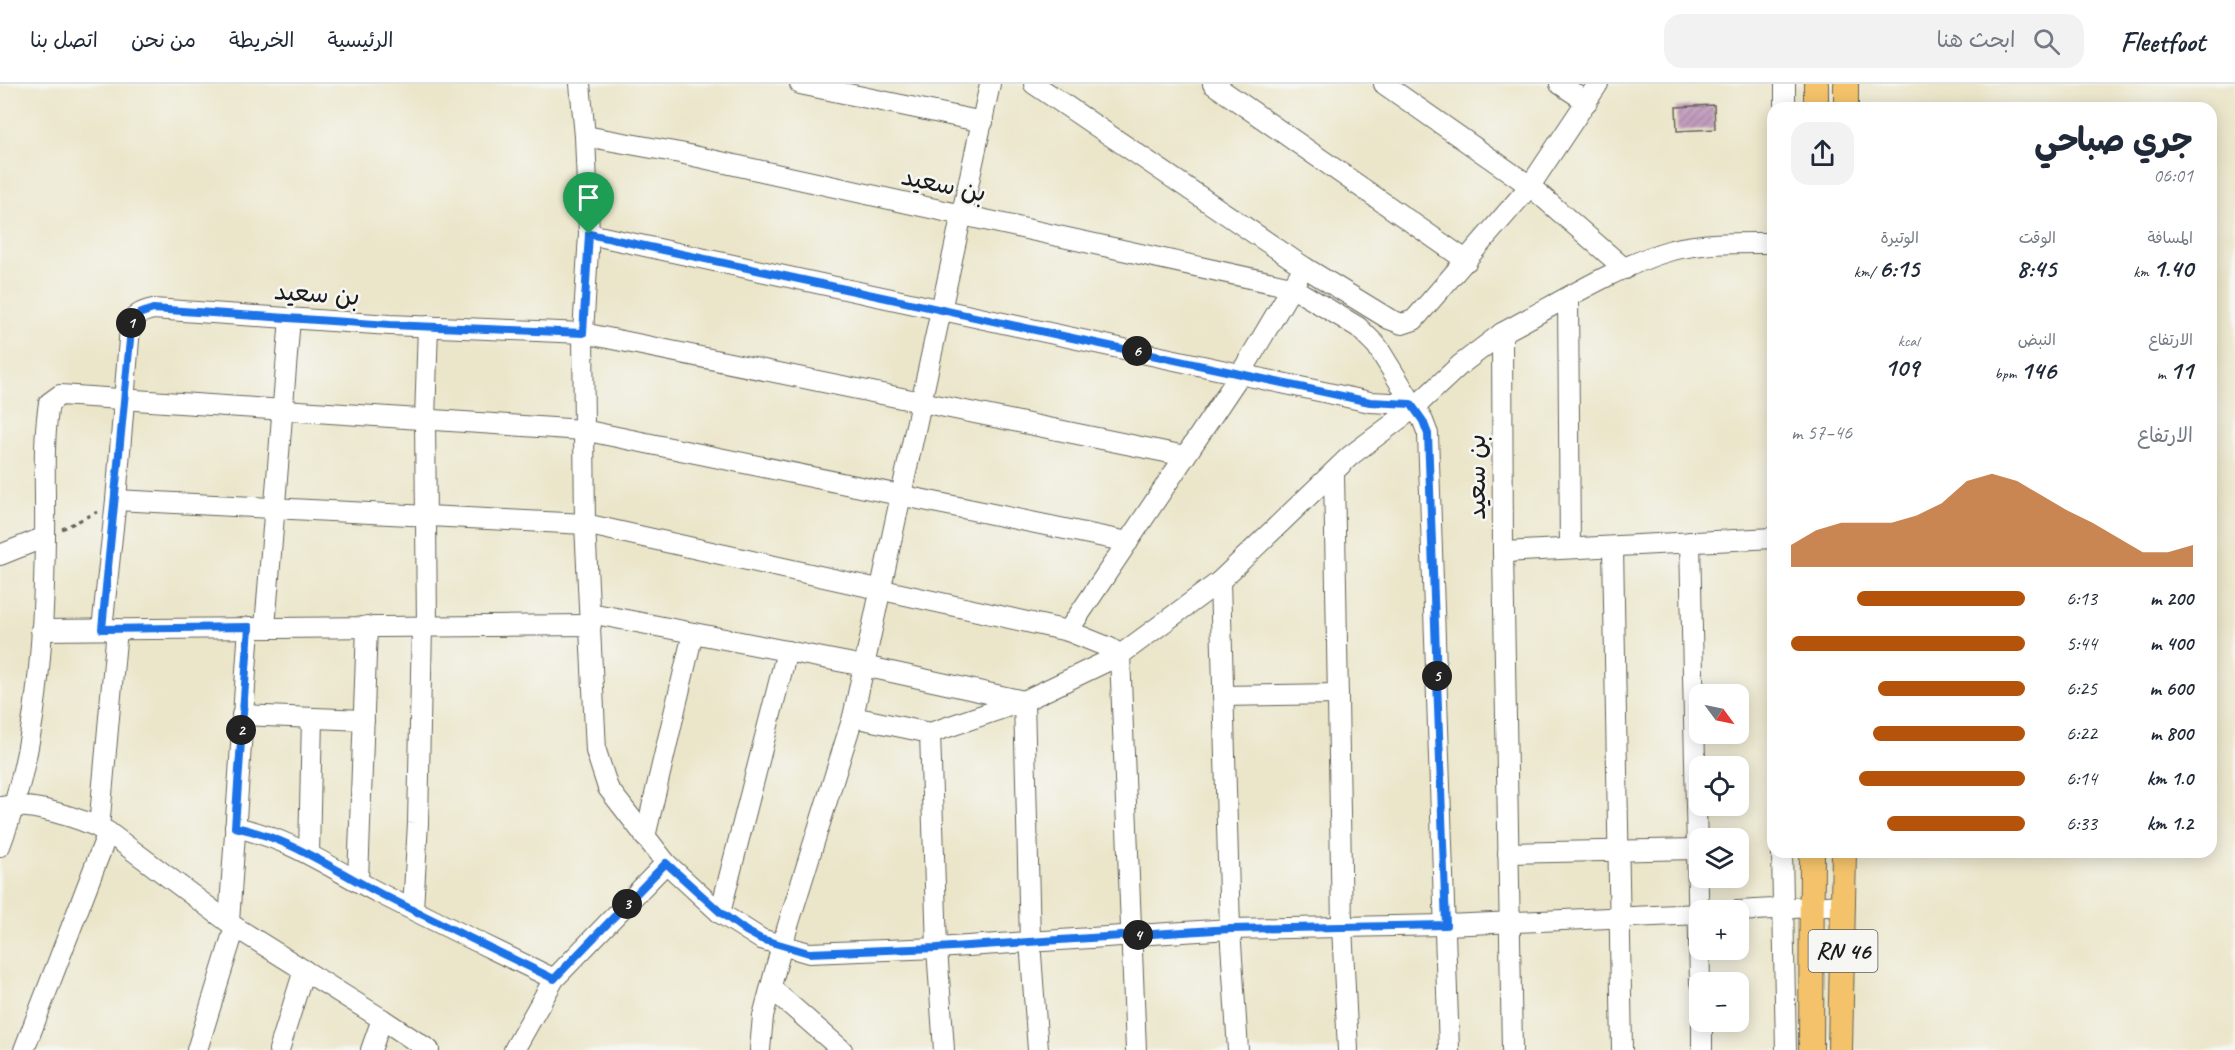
<!DOCTYPE html>
<html lang="ar">
<head>
<meta charset="utf-8">
<style>
	:root { --surface:#fff; --page:#f2f2f3; --text:#1f2937; --muted:#747a83; --line:#e0e1e3; --accent:#b45309 }
	body { margin:0; font-family:Caveat,"Playpen Sans Arabic",sans-serif; background:var(--page); color:var(--text); direction:rtl; height:100vh; display:flex; flex-direction:column; font-size:22px; white-space:nowrap }
	* { box-sizing:border-box; margin:0 }
	p { font-size:20px; color:var(--muted) }
	.icon { flex:none; width:33px; height:33px; fill:none; stroke:currentColor; stroke-width:2; stroke-linecap:round; stroke-linejoin:round }
	.map { position:relative; flex:1; overflow:hidden; direction:ltr }
	.drawer { position:absolute; left:1767px; top:18px; width:450px; height:756px; display:flex; flex-direction:column; background:var(--surface); border-radius:18px; box-shadow:0 3px 15px #0003; direction:rtl }
	.drawer>* { flex:none }
	.needle { width:39px; rotate:123deg }
	.controls { position:absolute; left:1689px; top:600px; display:grid; gap:12px }
	.controls a { display:grid; place-items:center; width:60px; height:60px; border-radius:12px; background:var(--surface); box-shadow:0 3px 15px #0003; font-size:30px }
	.pin { position:absolute; display:grid; place-items:center; width:51px; height:51px; color:#fff; margin:-62px -26px; border-radius:50% 50% 50% 0; rotate:-45deg; box-shadow:0 0 6px #0007 }
	.pin .icon { rotate:45deg }
	.km { position:absolute; width:30px; height:30px; margin:-15px; border-radius:50%; background:#222; color:#fff; font-size:16px; line-height:30px; text-align:center }
	.round { display:grid; place-items:center; flex:none; width:63px; height:63px; border-radius:18px; background:var(--page) }
	.headline { display:flex; align-items:center; justify-content:space-between; height:102px; padding:0 24px }
	h1 { font-size:33px; font-weight:700; line-height:45px }
	.metrics { display:grid; grid-template-columns:repeat(3,1fr); gap:9px; height:102px; padding:6px 24px }
	.metrics div { display:grid; align-content:center }
	.metrics b { font-size:26px; font-weight:700 }
	.metrics small { font-size:16px; font-weight:400 }
	.metrics p { font-size:16px }
	.chart { height:168px; padding:12px 24px }
	.chart p { display:flex; justify-content:space-between }
	.chart svg { width:100%; height:108px; margin-top:6px; fill:var(--accent); opacity:.7 }
	ul { padding:0 24px; list-style:none; font-size:20px }
	li { display:grid; grid-template-columns:96px 72px 1fr; align-items:center; height:45px }
	li i { height:15px; border-radius:8px; background:var(--accent) }
	header { display:flex; align-items:center; gap:36px; box-sizing:border-box; height:84px; padding:0 30px; background:var(--surface); border-bottom:2px solid var(--line) }
	header strong { font-size:28px }
	nav { display:flex; gap:33px; margin-inline-start:auto; font-size:21px }
	.search { width:420px; height:54px; background:var(--page); display:flex; align-items:center; gap:15px; box-sizing:border-box; padding:0 21px; border-radius:18px; color:var(--muted); font-size:22px }
	.map>svg:first-child { display:block }
	.building { fill:url(#building-hatch) }
	.lines { fill:none; stroke-linecap:round; stroke-linejoin:round }
	.minor-casing { stroke:#646359; stroke-width:22 }
	.major-casing { stroke:#646359; stroke-width:26 }
	.path { stroke:#646359; stroke-width:3; stroke-dasharray:4.5 4.5; stroke-linecap:butt }
	.minor { stroke:#fff; stroke-width:20 }
	.major { stroke:#f4c26a; stroke-width:24 }
	.route-casing { stroke:#fff; stroke-width:12 }
	.route { stroke:#1a73e8; stroke-width:8 }
	.labels { text-anchor:middle; stroke-width:5; stroke-linejoin:round; paint-order:stroke }
	.shield { fill:#f6f6f2; stroke:#5d5d5c; stroke-width:1.5 }
	.shield-label { font-size:24px; font-weight:bold; fill:#1c1c1c }
	.street-label { font-size:26px; fill:#1c1c1c; stroke:#f6f6f2 }
</style>
</head>
<body>
<header>
<strong>Fleetfoot</strong>
<div class="search"><svg class="icon" aria-label="search" viewBox="0 0 24 24"><circle cx="10" cy="10" r="6"/><path d="M15 15l6 6"/></svg>ابحث هنا</div>
<nav><a>الرئيسية</a><a>الخريطة</a><a>من نحن</a><a>اتصل بنا</a></nav>
</header>
<div class="map">
<svg width="2235" height="966" viewBox="0 0 2235 966">
	<defs>
		<pattern id="building-hatch" width="6" height="6" patternUnits="userSpaceOnUse" patternTransform="scale(1.5)"><rect width="6" height="6" fill="#c29cbe"/><path d="M-1 1l2-2M0 6l6-6M5 7l2-2" fill="none" stroke="#9d7e9a"/></pattern>
	</defs>
	<rect width="100%" height="100%" fill="#f6f6f2"/>
	<filter id="ink" filterUnits="userSpaceOnUse"><feTurbulence type="fractalNoise" baseFrequency=".0167" numOctaves="2"/><feDisplacementMap in="SourceGraphic" scale="12" xChannelSelector="R" yChannelSelector="G"/><feConvolveMatrix kernelMatrix="1 2 1 2 8 2 1 2 1" color-interpolation-filters="sRGB"/></filter>
	<filter id="wash" filterUnits="userSpaceOnUse"><feTurbulence type="fractalNoise" baseFrequency=".008" numOctaves="4" result="noise"/><feDisplacementMap in="SourceGraphic" scale="24" xChannelSelector="R" yChannelSelector="G"/><feGaussianBlur stdDeviation="1.35" result="paint"/><feColorMatrix in="noise" values="0 0 0 0 0 0 0 0 0 0 0 0 0 0 0 0 0 1.4 0 .05"/><feComposite in="paint" operator="in"/></filter>
	<g filter="url(#wash)">
		<rect width="100%" height="100%" fill="#ebe6ca"/>
		<g id="blocks">
			<polygon class="building" points="1714,21 1715,45 1677,47 1676,23"/>
		</g>
	</g>
	<g filter="url(#ink)">
		<use href="#blocks" fill-opacity="0" stroke="#646359" stroke-width="1.5"/>
		<g class="lines">
			<defs>
				<g id="minor">
					<polyline points="580,0 585,52 589,150 583,249 585,440 596,667 608,704 666,779 720,829 761,855 809,869 937,864 1230,845 1446,841 1700,830"/>
					<polyline points="800,0 983,38"/>
					<polyline points="990,0 864,582 1024,617 1030,857 1038,966"/>
					<polyline points="1034,0 1304,183 1241,289 1068,547"/>
					<polyline points="1213,0 1467,177"/>
					<polyline points="1384,0 1530,102 1625,185"/>
					<polyline points="1560,0 1587,18"/>
					<polyline points="1785,24 1785,0"/>
					<polyline points="585,52 680,69 1291,203 1358,243 1377,262 1423,337 1428,350 1449,966"/>
					<polyline points="589,150 1370,318 1411,320"/>
					<polyline points="1304,183 1389,235 1402,240 1414,236 1530,102 1598,0"/>
					<polyline points="1568,214 1570,464"/>
					<polyline points="1334,390 1342,842 1348,966"/>
					<polyline points="116,416 585,440 1068,547 1110,564 1120,571 1136,966"/>
					<polyline points="1690,458 1700,898"/>
					<polyline points="1613,463 1622,966"/>
					<polyline points="1503,468 1773,454"/>
					<polyline points="0,471 45,453"/>
					<polyline points="1220,497 1230,845 1238,966"/>
					<polyline points="590,529 864,582 853,633 930,649"/>
					<polyline points="427,541 425,336 428,242"/>
					<polyline points="265,543 290,234"/>
					<path d="M102,545L116,416L130,243C133,231 141,228 153,225L390,241L583,249L1185,372"/>
					<polyline points="41,546 591,541"/>
					<polyline points="1223,612 1338,610"/>
					<polyline points="242,631 364,636"/>
					<polyline points="930,649 1024,617 1120,571 1220,497 1350,372 1414,324 1460,281 1502,249"/>
					<polyline points="930,649 937,864 944,966"/>
					<path d="M0,723C30,718 81,734 108,748"/>
					<path d="M235,743C292,755 330,784 381,810C438,839 497,867 554,895"/>
					<polyline points="99,744 117,545"/>
					<polyline points="645,753 693,549"/>
					<path d="M0,762C38,665 44,555 45,451C46,407 42,363 49,319L60,311L583,346L1128,458"/>
					<polyline points="1782,768 1786,966"/>
					<polyline points="1508,769 1697,765"/>
					<polyline points="309,770 312,634"/>
					<polyline points="358,797 367,542"/>
					<polyline points="413,825 418,739 422,541"/>
					<polyline points="1738,827 1844,821"/>
					<polyline points="720,829 787,567"/>
					<polyline points="229,838 249,543"/>
					<polyline points="771,904 842,966"/>
					<polyline points="1702,938 1702,966"/>
					<polyline points="24,966 108,748 235,843 382,935"/>
					<polyline points="197,966 235,843"/>
					<polyline points="279,966 304,886"/>
					<polyline points="371,966 382,935 429,966"/>
					<polyline points="514,966 554,895 666,779"/>
					<polyline points="760,966 763,932 782,861 853,633"/>
					<path d="M1512,966L1503,468L1502,249C1552,223 1618,181 1672,166C1704,158 1740,159 1773,159"/>
				</g>
				<g id="major">
					<polyline points="1816,0 1816,24"/>
					<polyline points="1846,0 1846,24"/>
					<polyline points="1811,966 1812,768"/>
					<polyline points="1840,966 1844,768"/>
				</g>
			</defs>
			<use href="#minor" class="minor-casing"/>
			<use href="#major" class="major-casing"/>
			<polyline class="path" points="62,445 97,428"/>
			<use href="#minor" class="minor"/>
			<use href="#major" class="major"/>
		</g>
	</g>
	<g class="lines" filter="url(#ink)">
		<defs>
			<path id="route" d="M589,150L1370,318L1411,320L1423,337L1428,350L1446,841L1230,845L937,864L809,869L761,855L746,847L720,828L666,779L554,895C497,867 438,839 381,810C330,784 292,755 235,743L249,543L102,545L132,235L139,230L153,225L390,241L583,249Z"/>
		</defs>
		<use href="#route" class="route-casing"/>
		<use href="#route" class="route"/>
	</g>
	<g class="labels">
		<rect class="shield" x="1808.5" y="846" width="69" height="42" rx="4.5"/>
		<g class="shield-label">
			<text x="1843" y="875">RN 46</text>
		</g>
		<g class="street-label">
			<text transform="translate(944 100) rotate(12)" y="9">بن سعيد</text>
			<text transform="translate(317 209) rotate(4)" y="9">بن سعيد</text>
			<text transform="translate(1476 393) rotate(-90)" y="9">بن سعيد</text>
		</g>
	</g>
</svg>
<div class="controls">
<a><svg class="needle" viewBox="-14 -14 28 28"><path d="M0-13l5 13h-10z" fill="#e53935"/><path d="M0 13l5-13h-10z" fill="#747a83"/></svg></a>
<a><svg class="icon" aria-label="locate" viewBox="0 0 24 24"><circle cx="12" cy="12" r="6"/><path d="M12 2v4M12 18v4M2 12h4M18 12h4"/></svg></a>
<a><svg class="icon" aria-label="layers" viewBox="0 0 24 24"><path d="M12 4l9 5-9 5-9-5zM3 14l9 5 9-5"/></svg></a>
<a>+</a>
<a>−</a>
</div>
<div class="pin" style="left:589px;top:150px;background:#1e9e55"><svg class="icon" aria-label="arrive" viewBox="0 0 24 24"><path d="M6 21V4h12l-3 4 3 4H6"/></svg></div>
<b class="km" style="left:131px;top:239px">1</b>
<b class="km" style="left:241px;top:646px">2</b>
<b class="km" style="left:627px;top:820px">3</b>
<b class="km" style="left:1138px;top:851px">4</b>
<b class="km" style="left:1437px;top:592px">5</b>
<b class="km" style="left:1137px;top:267px">6</b>
<section class="drawer">
<div class="headline"><div><h1>جري صباحي</h1><p>06:01</p></div><a class="round"><svg class="icon" aria-label="share" viewBox="0 0 24 24"><path d="M12 15V3M7 8l5-5 5 5M5 13v7h14v-7"/></svg></a></div>
<div class="metrics">
<div><p>المسافة</p><b>1.40<small> km</small></b></div>
<div><p>الوقت</p><b>8:45</b></div>
<div><p>الوتيرة</p><b>6:15<small> /km</small></b></div>
</div>
<div class="metrics">
<div><p>الارتفاع</p><b>11<small> m</small></b></div>
<div><p>النبض</p><b>146<small> bpm</small></b></div>
<div><p>kcal</p><b>109</b></div>
</div>
<div class="chart"><p><span>الارتفاع</span>46–57 m</p>
<svg viewBox="0 0 160 44" preserveAspectRatio="none"><path d="M0 44V35L10 29L20 26L30 26L40 26L50 23L60 18L70 9L80 6L90 9L100 15L110 21L120 26L130 32L140 38L150 38L160 35V44z"/></svg>
</div>
<ul>
<li><b>200 m</b>6:13<i style="width:72%"></i></li>
<li><b>400 m</b>5:44<i style="width:100%"></i></li>
<li><b>600 m</b>6:25<i style="width:63%"></i></li>
<li><b>800 m</b>6:22<i style="width:65%"></i></li>
<li><b>1.0 km</b>6:14<i style="width:71%"></i></li>
<li><b>1.2 km</b>6:33<i style="width:59%"></i></li>
</ul>
</section>
</div>
</body>
</html>
